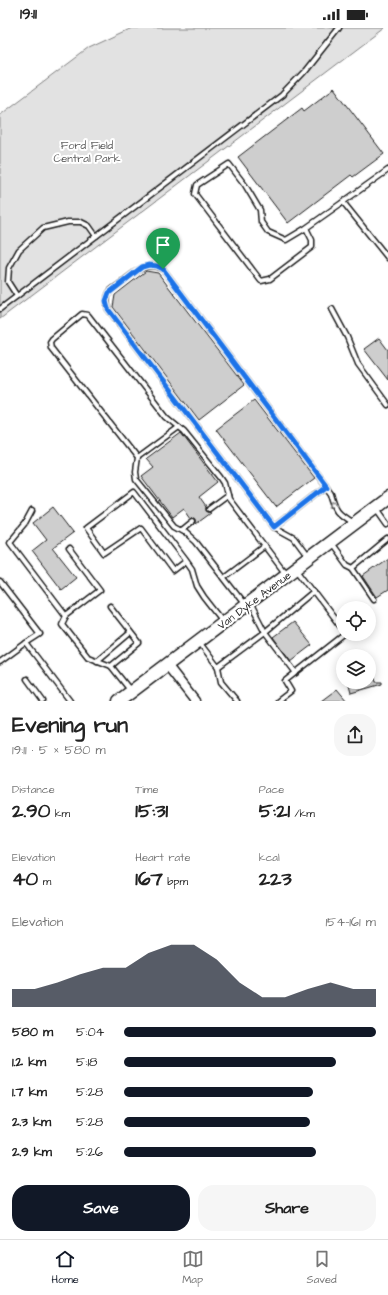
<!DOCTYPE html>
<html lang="en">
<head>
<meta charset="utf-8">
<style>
	:root { --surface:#fff; --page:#f6f6f6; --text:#222; --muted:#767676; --line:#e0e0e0; --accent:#111827 }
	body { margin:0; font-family:"Architects Daughter",sans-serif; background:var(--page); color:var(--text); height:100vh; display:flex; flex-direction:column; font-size:15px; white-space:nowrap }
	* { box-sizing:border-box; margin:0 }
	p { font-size:13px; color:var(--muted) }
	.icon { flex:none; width:22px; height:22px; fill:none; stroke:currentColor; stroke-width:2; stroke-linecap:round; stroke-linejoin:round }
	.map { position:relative; height:673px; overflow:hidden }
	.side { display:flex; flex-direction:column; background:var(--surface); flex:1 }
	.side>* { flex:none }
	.tools { position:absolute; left:336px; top:573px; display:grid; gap:8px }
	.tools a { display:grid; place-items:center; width:40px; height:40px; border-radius:50%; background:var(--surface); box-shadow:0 2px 10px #0003; font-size:20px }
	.pin { position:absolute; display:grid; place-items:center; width:34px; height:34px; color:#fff; margin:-41px -17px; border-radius:50% 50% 50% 0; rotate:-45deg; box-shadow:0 0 4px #0007 }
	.pin .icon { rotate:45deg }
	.round { display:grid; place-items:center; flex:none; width:42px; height:42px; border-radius:16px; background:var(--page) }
	.overview { display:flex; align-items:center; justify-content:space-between; height:68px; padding:0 12px }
	h1 { font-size:22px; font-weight:800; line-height:30px }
	.stats { display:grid; grid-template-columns:repeat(3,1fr); gap:6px; height:68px; padding:4px 12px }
	.stats div { display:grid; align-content:center }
	.stats b { font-size:20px; font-weight:800 }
	.stats small { font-size:11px; font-weight:400 }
	.stats p { font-size:11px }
	.chart { height:112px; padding:8px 12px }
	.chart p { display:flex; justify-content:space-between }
	.chart svg { width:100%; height:72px; margin-top:4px; fill:var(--accent); opacity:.7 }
	.action { display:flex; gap:8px; margin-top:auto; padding:8px 12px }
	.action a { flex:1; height:46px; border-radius:16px; background:var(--accent); color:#fff; font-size:16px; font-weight:800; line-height:46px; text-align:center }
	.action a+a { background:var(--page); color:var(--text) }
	ul { padding:0 12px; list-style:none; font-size:13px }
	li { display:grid; grid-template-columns:64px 48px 1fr; align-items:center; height:30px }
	li i { height:10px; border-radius:5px; background:var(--accent) }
	.status { display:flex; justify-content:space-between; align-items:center; height:28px; padding:0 20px; background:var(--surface); direction:ltr }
	.status svg { height:11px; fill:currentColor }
	.menu { display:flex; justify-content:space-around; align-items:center; height:56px; border-top:1px solid var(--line); background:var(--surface); font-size:11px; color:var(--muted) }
	.menu a { display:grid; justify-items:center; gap:2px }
	.menu .active { color:var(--accent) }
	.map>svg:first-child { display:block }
	.green { fill:#e2e2e2; stroke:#7f7f7f }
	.building { fill:#cecece; stroke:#1c1c1c }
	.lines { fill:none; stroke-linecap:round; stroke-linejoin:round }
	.lane-casing { stroke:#1c1c1c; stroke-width:7 }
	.street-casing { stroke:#1c1c1c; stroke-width:11 }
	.secondary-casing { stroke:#1c1c1c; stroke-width:15 }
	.lane { stroke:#fff; stroke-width:4 }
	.street { stroke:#fff; stroke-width:8 }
	.secondary { stroke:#fff; stroke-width:12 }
	.oneway { stroke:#999 }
	.route-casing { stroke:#fff; stroke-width:8 }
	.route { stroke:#1a73e8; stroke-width:5 }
	.labels { text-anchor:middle; stroke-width:4; stroke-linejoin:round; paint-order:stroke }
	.park-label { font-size:11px; fill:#575757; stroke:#fff }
	.street-label { font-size:11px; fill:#1c1c1c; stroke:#fff }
</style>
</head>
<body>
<div class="status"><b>19:11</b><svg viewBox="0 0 49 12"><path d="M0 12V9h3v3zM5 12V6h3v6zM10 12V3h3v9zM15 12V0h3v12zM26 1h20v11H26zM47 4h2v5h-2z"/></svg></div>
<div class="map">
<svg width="388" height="673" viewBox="0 0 388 673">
	<rect width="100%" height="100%" fill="#fff"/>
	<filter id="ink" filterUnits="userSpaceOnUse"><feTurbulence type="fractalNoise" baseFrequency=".025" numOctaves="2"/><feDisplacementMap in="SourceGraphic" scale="8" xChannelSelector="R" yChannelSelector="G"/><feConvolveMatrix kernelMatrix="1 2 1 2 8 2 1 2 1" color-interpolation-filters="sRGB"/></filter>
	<g filter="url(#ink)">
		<polygon class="green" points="132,0 385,0 0,291 0,87 89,20"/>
		<g class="building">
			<polygon points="334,60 384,126 353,149 351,147 288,195 238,129 302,80 304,83"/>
			<polygon points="146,243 158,245 244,357 199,392 113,279 115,267"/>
			<polygon points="379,310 388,322 388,352 364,321"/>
			<polygon points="254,372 314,450 276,479 216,401"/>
			<polygon points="181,405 218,454 199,469 206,479 206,483 211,485 196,496 196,491 194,490 191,490 184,480 172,489 141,448 153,439 146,431"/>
			<polygon points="53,479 73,505 53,520 76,549 61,561 32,523 46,512 33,495"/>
			<polygon points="388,530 388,562 377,569 363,548"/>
			<polygon points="293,594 312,617 291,633 273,609"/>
			<polygon points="369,636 371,636 376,654 382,654 382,656 351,665 348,654 369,654"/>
			<polygon points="337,661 347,673 321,673"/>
		</g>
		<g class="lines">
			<defs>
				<g id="lane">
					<polyline points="388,142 343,174 388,230"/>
					<polyline points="306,200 286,212 268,204 261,194 260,182 245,157 229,136 197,157 195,166 261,253 270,251 312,219 312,212 306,200 343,174"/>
					<polyline points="17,268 8,254 9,240 19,222 43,200 68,194 81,194 89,198 96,208"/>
					<polyline points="0,281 282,67 304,44 339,0"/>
					<polyline points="332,281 347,309 358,336 388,377"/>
					<polyline points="137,430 179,399"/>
					<polyline points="376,479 388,496"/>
					<polyline points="209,481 228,467"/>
					<polyline points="32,483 25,496 10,514 66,588 62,596 88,629 111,638 130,662"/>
					<polyline points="274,499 326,458"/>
					<polyline points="182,502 193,493"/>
					<polyline points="331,515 347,537 353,540 388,511"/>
					<path d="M308,529L294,510L274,499L108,281C107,276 106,270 109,265C111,261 118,258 121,255C134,245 146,232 163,241L331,465C336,483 337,484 353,494"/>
					<polyline points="186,533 173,543 141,500 104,525 86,500 134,464 185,531 192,541 197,558 204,569 222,592"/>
					<polyline points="296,540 343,602"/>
					<polyline points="353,540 374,571"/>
					<polyline points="224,549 265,518"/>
					<polyline points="0,554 40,606 26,615 70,673"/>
					<polyline points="245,577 196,514 185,504 174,498 136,451 135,444 137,430 51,320 50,314 52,311 82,286 88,287 167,389 184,403 221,449 225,455 229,471 285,545"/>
					<polyline points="110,578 139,615 111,638"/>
					<polyline points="66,588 100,562 69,521"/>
					<polyline points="199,614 218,639 265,604 250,575"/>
					<polyline points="97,633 130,605"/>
					<polyline points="0,634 26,615"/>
					<polyline points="218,639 221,654 237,673"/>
					<polyline points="296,645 265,604 314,563"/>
					<polyline points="27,651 43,673"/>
					<polyline points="278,673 291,663 285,653 345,606"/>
				</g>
				<polyline id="street" points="167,637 195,673"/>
				<polyline id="secondary" points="119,673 388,470"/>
			</defs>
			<use href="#lane" class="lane-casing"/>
			<use href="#street" class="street-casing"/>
			<use href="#secondary" class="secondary-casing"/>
			<use href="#lane" class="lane"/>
			<use href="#street" class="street"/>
			<use href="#secondary" class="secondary"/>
		</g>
		<defs><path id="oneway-chevron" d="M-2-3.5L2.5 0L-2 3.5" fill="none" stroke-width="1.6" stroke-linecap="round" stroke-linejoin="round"/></defs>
		<use class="oneway" href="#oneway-chevron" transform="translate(334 476) rotate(-109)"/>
	</g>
	<g class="lines" filter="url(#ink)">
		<defs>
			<polygon id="route" points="149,237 157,238 163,241 326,458 274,499 108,281 106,273 109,265 142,239"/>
		</defs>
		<use href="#route" class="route-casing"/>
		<use href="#route" class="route"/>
	</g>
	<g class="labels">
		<g class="park-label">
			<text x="87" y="121">Ford Field<tspan x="87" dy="13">Central Park</tspan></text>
		</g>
		<g class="street-label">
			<text transform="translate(254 572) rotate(-37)" y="4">Van Dyke Avenue</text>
		</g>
	</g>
</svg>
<div class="tools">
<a><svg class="icon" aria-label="locate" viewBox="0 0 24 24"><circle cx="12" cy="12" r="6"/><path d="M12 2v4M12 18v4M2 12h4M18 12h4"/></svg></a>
<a><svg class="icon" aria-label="layers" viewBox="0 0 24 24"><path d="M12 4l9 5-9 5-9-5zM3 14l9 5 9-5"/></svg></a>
</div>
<div class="pin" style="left:163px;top:241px;background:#1e9e55"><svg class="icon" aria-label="arrive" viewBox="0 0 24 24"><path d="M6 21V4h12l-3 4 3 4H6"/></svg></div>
</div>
<section class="side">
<div class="overview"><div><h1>Evening run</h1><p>19:11 · 5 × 580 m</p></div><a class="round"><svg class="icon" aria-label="share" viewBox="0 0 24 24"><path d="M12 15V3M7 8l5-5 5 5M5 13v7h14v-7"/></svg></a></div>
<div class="stats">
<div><p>Distance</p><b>2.90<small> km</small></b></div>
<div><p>Time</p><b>15:31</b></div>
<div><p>Pace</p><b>5:21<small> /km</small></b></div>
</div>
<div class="stats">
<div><p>Elevation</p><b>40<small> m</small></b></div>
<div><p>Heart rate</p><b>167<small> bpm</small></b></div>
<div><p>kcal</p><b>223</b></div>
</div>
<div class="chart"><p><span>Elevation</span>154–161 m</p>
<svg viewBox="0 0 160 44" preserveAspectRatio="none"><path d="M0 44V33L10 33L20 29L30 24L40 20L50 20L60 11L70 6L80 6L90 15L100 29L110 38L120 38L130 33L140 29L150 33L160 33V44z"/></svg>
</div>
<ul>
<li><b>580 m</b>5:04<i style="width:100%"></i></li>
<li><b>1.2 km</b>5:18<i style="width:84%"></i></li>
<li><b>1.7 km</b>5:28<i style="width:75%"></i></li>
<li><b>2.3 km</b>5:28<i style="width:74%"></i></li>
<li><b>2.9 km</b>5:26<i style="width:76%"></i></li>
</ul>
<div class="action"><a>Save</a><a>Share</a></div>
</section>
<nav class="menu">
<a class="active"><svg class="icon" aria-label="home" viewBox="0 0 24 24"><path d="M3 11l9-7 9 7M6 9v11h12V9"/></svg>Home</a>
<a><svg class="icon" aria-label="map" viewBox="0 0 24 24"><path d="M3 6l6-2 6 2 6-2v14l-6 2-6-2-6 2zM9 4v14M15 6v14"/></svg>Map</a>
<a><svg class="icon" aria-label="saved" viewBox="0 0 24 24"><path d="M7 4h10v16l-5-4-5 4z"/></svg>Saved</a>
</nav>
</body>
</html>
